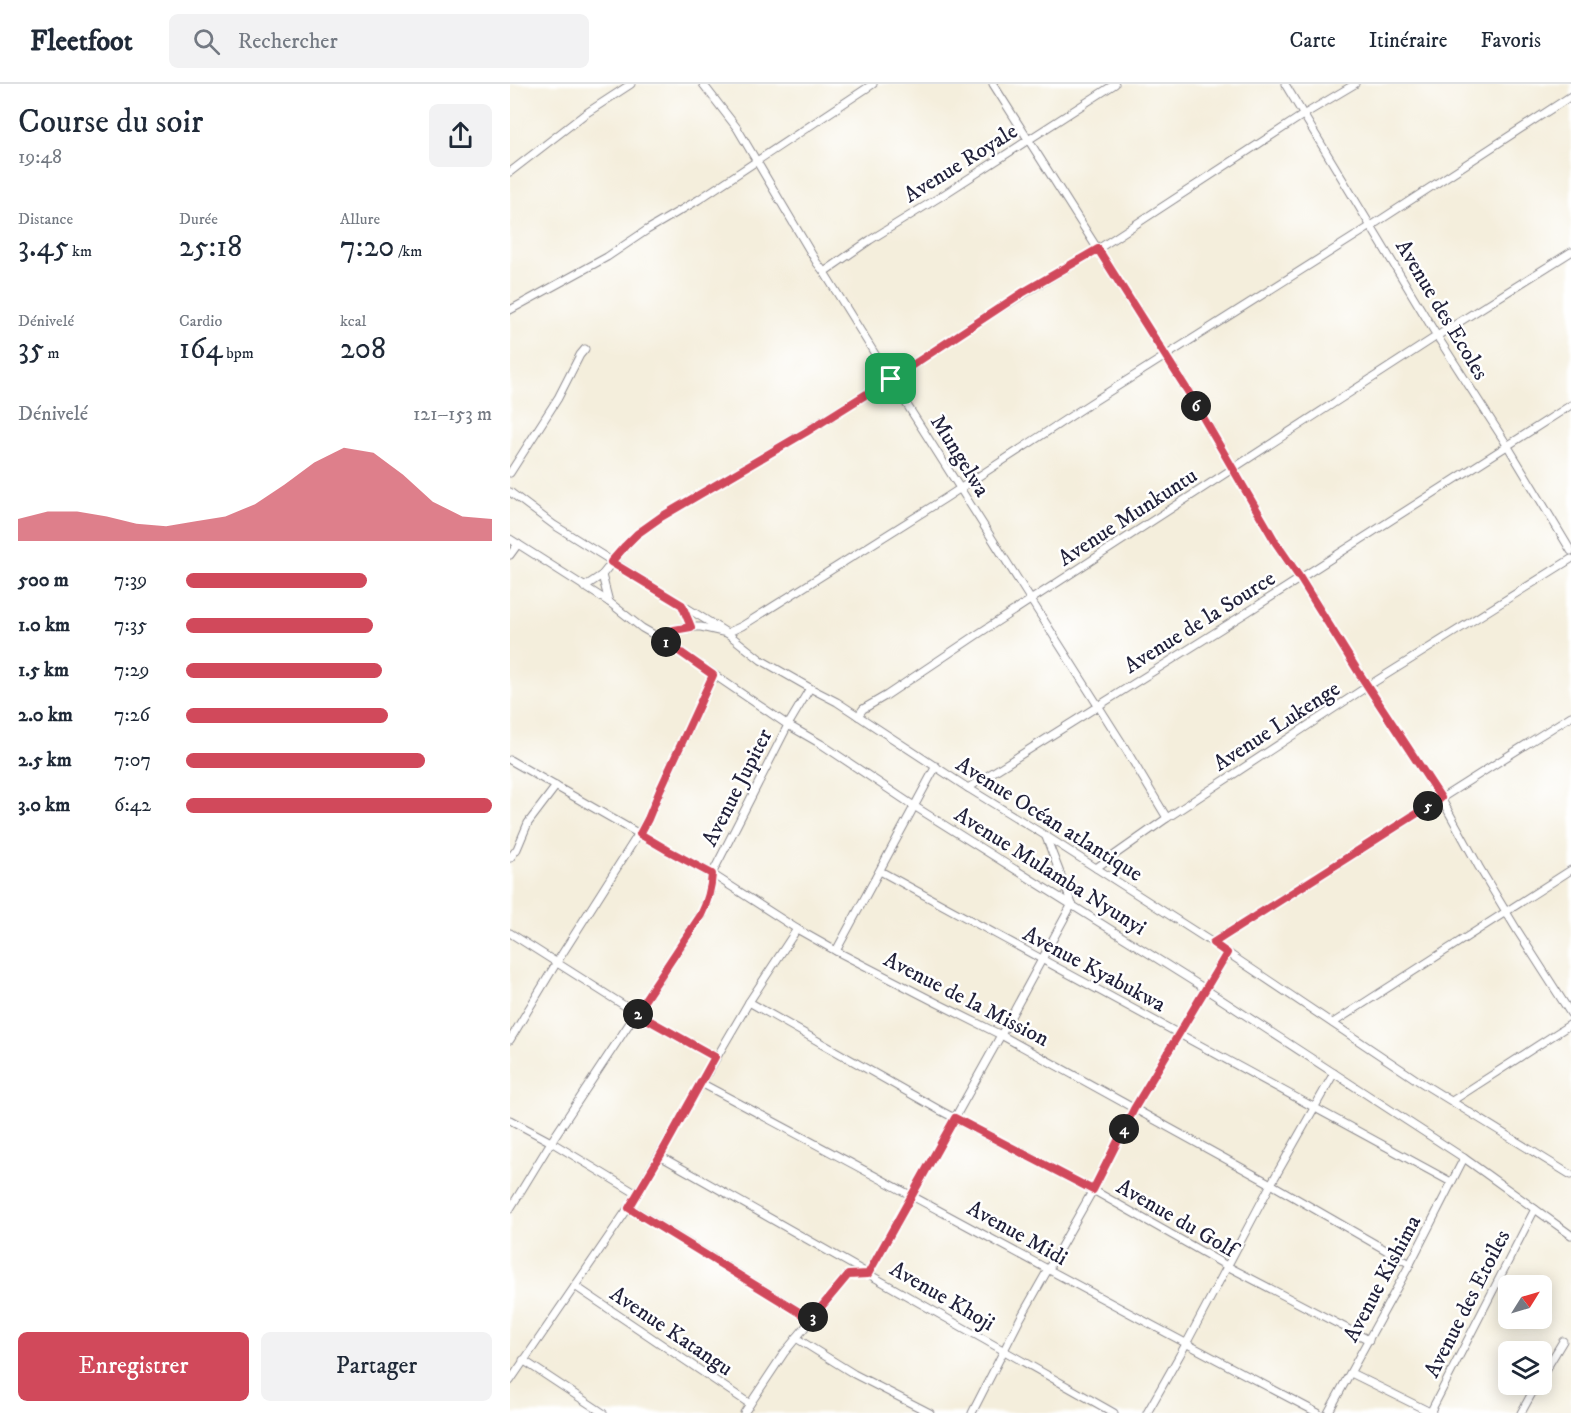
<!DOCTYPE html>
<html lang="fr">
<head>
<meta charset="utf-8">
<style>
	:root { --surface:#fff; --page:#f2f2f3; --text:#1f2937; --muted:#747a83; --line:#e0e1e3; --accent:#d1495b }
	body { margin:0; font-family:"IM FELL DW Pica",serif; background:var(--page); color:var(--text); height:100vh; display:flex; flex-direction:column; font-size:22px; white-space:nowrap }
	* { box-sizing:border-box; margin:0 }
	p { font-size:20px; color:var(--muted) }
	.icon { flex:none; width:33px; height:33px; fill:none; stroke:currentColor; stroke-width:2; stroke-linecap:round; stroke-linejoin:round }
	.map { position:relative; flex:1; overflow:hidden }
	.panel { display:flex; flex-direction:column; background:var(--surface); width:510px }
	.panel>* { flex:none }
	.needle { width:39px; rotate:53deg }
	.fabs { position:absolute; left:988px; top:1191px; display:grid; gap:12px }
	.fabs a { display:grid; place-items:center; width:54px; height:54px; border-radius:9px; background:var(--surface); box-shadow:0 3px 15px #0003; font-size:30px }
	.pin { position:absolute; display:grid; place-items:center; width:51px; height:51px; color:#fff; margin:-26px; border-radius:12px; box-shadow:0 3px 9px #0006 }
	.km { position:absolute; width:30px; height:30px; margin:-15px; border-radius:50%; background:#222; color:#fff; font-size:16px; line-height:30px; text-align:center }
	.round { display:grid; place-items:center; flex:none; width:63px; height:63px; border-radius:9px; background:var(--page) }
	.summary { display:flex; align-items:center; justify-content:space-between; height:102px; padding:0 18px }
	h1 { font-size:33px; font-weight:600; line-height:45px }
	.metrics { display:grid; grid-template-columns:repeat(3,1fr); gap:9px; height:102px; padding:6px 18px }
	.metrics div { display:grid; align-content:center }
	.metrics b { font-size:30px; font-weight:600 }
	.metrics small { font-size:16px; font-weight:400 }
	.metrics p { font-size:16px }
	.chart { height:168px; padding:12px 18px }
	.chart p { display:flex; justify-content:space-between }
	.chart svg { width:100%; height:108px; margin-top:6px; fill:var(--accent); opacity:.7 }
	.action { display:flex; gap:12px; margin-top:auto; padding:12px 18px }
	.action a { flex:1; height:69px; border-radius:9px; background:var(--accent); color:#fff; font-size:24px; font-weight:600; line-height:69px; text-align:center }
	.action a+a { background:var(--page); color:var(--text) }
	ul { padding:0 18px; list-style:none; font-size:20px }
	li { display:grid; grid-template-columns:96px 72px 1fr; align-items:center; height:45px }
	li i { height:15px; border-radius:8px; background:var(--accent) }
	header { display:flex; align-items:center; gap:36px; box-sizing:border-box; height:84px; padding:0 30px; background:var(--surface); border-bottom:2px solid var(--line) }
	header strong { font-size:28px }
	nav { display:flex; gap:33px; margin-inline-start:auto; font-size:21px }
	.search { width:420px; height:54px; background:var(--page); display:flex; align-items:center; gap:15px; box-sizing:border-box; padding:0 21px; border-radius:9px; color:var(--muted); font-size:22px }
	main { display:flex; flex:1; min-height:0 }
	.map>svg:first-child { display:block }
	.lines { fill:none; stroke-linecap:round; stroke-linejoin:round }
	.minor-casing { stroke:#8b888c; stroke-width:9 }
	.minor { stroke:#fff; stroke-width:7 }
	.route-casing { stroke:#fff; stroke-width:12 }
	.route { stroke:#d1495b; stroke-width:8 }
	.labels { text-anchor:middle; stroke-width:5; stroke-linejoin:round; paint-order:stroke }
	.street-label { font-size:22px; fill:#22223b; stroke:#fff }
</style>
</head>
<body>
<header>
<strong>Fleetfoot</strong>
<div class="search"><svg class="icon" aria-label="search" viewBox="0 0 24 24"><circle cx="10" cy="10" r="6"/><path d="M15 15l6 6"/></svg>Rechercher</div>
<nav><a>Carte</a><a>Itinéraire</a><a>Favoris</a></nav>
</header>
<main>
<section class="panel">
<div class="summary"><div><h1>Course du soir</h1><p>19:48</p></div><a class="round"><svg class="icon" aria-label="share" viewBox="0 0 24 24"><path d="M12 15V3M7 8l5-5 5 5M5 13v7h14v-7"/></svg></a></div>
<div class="metrics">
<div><p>Distance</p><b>3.45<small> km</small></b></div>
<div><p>Durée</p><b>25:18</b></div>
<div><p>Allure</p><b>7:20<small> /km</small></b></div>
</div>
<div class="metrics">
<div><p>Dénivelé</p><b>35<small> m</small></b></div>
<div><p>Cardio</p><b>164<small> bpm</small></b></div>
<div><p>kcal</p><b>208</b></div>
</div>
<div class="chart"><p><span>Dénivelé</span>121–153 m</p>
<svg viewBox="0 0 160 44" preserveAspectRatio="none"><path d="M0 44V35L10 32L20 32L30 34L40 37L50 38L60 36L70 34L80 29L90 21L100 12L110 6L120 8L130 17L140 28L150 34L160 35V44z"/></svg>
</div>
<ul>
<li><b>500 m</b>7:39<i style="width:59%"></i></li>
<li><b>1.0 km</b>7:35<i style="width:61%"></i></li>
<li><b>1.5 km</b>7:29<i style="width:64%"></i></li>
<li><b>2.0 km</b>7:26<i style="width:66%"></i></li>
<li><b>2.5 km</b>7:07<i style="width:78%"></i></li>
<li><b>3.0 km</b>6:42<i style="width:100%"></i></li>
</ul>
<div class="action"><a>Enregistrer</a><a>Partager</a></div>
</section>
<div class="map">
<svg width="1061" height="1329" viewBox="0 0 1061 1329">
	<rect width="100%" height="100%" fill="#fff"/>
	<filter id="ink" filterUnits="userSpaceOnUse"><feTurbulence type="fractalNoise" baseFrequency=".0167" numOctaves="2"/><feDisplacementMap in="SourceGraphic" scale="12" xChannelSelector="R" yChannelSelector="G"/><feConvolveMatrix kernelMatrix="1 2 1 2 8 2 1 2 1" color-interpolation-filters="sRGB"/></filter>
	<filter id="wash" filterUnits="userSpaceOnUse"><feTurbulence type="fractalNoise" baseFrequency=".008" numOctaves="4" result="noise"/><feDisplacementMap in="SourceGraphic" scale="24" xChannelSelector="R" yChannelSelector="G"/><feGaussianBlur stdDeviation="1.35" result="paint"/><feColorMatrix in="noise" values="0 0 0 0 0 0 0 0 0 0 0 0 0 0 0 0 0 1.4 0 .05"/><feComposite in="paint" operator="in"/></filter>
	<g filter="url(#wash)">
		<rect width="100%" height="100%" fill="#f4eedc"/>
	</g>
	<g filter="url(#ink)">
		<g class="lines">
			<defs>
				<g id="minor">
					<polyline points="193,0 227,44 307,179 314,188 373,283 615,664 657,734"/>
					<polyline points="483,0 679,309 766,459 790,494 849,589 931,714 969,783 1007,846 1061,930"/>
					<polyline points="775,0 927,252 997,361 1061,467"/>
					<polyline points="0,88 75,30 121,0"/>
					<polyline points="314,188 360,156 433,111 605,0"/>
					<polyline points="0,226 97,173 137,146 188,116 363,0"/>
					<polyline points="0,389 48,314 70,271 75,265"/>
					<polyline points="0,408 44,441 217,549 251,576 300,604 327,618 458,704 536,752 703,859 907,996 1061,1091"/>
					<polyline points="0,455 99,518 132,544 153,556 278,641 311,660 404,722 689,901 885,1029 954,1074 1061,1151"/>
					<polyline points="0,471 8,460"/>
					<polyline points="92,491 99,518"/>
					<polyline points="74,503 92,491 115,462 127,450 151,433 295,348 381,295 469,237 591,163 793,31 845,0"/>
					<polyline points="172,521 181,543"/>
					<polyline points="153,556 164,546 174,543 191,543 217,549 232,542 434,415 581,319 861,142 1061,12"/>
					<polyline points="348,632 353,625 377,611 468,550 927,252 1061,168"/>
					<polyline points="0,676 159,767 202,790 287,845 326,867 425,918 491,951 761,1100 900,1180"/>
					<polyline points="458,704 736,529 1061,321"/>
					<polyline points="0,774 7,765 18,739 46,702"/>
					<polyline points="586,784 657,734 858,602 1061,475"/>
					<polyline points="370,787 941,1098"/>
					<polyline points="0,849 126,929 205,973"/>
					<polyline points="703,859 1061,632"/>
					<polyline points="326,867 426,682"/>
					<polyline points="239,918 431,1027 583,1106 717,1182 859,1256"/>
					<polyline points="823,939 1061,786"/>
					<polyline points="0,956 47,878 138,735 150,707 203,591"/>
					<path d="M191,999C397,1108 601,1221 808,1329"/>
					<polyline points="942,1017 1061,940"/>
					<polyline points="0,1036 41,1058 127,1110"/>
					<polyline points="150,1072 604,1329"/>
					<polyline points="119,1123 295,1231 302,1234"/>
					<path d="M0,1125L41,1058L191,831C198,817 201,806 202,790L278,641L300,604"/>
					<polyline points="65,1202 240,1320"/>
					<polyline points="286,1254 344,1290 420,1329"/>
					<polyline points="13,1276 93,1329"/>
					<polyline points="841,1289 922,1329"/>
					<polyline points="1032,1292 1053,1257"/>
					<polyline points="0,1297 119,1123 239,918 287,845"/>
					<polyline points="234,1329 274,1269 337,1192 340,1190 358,1190 491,951 562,820 536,753"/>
					<polyline points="462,1329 510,1235 583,1106 624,1025 717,869"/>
					<polyline points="637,1329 676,1260 761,1100 824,989"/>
					<polyline points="818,1329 900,1180 954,1074"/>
					<polyline points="920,1329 1025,1125"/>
					<polyline points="1011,1329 1027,1300"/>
				</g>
			</defs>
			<use href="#minor" class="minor-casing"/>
			<use href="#minor" class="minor"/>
		</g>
	</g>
	<g class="lines" filter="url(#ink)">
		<defs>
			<path id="route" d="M588,165L679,309L766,459L790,494L849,589L931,714L703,859L717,869L624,1025L583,1106L445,1034L358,1190L338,1191L302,1234L294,1231L119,1124L150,1072L205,973L126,929L191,831C198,817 201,806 202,790L159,767L130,750L138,735L150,706L203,591L153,556L164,546L181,543L172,521L101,478L115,462L127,450L151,433L296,348L395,286L512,209Z"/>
		</defs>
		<use href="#route" class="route-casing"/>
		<use href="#route" class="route"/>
	</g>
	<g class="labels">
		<g class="street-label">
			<text transform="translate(450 78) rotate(-32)" y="8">Avenue Royale</text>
			<text transform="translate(933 225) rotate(59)" y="8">Avenue des Ecoles</text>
			<text transform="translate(451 371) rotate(58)" y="8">Mungelwa</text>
			<text transform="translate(617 432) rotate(-33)" y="8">Avenue Munkuntu</text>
			<text transform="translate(689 537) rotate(-32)" y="8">Avenue de la Source</text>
			<text transform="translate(766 641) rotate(-33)" y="8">Avenue Lukenge</text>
			<text transform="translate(226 703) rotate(-63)" y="8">Avenue Jupiter</text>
			<text transform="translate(540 734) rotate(32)" y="8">Avenue Océan atlantique</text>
			<text transform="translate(541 786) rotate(32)" y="8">Avenue Mulamba Nyunyi</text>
			<text transform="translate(585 884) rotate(28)" y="8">Avenue Kyabukwa</text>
			<text transform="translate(457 914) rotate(27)" y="8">Avenue de la Mission</text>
			<text transform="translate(667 1133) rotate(30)" y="8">Avenue du Golf</text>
			<text transform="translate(508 1148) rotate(29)" y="8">Avenue Midi</text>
			<text transform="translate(871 1194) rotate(-62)" y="8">Avenue Kishima</text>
			<text transform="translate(433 1211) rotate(30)" y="8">Avenue Khoji</text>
			<text transform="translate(956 1219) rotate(-63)" y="8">Avenue des Etoiles</text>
			<text transform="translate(162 1246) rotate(34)" y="8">Avenue Katangu</text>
		</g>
	</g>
</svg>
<div class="fabs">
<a><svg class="needle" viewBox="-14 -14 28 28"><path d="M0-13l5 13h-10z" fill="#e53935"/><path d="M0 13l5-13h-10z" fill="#747a83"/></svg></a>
<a><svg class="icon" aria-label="layers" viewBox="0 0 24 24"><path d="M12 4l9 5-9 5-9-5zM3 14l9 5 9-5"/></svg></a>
</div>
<div class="pin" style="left:381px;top:295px;background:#1e9e55"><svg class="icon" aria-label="arrive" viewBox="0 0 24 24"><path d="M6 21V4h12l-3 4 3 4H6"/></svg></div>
<b class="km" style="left:156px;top:558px">1</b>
<b class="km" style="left:128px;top:930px">2</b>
<b class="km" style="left:303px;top:1233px">3</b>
<b class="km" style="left:614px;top:1045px">4</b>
<b class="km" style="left:918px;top:722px">5</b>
<b class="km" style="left:686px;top:322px">6</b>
</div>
</main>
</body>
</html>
